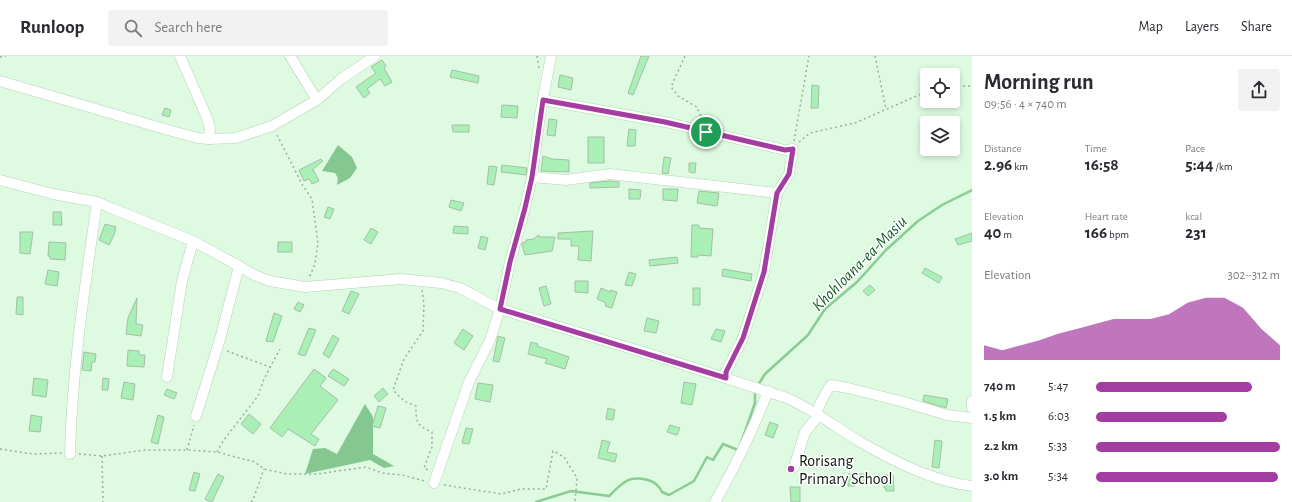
<!DOCTYPE html>
<html lang="en">
<head>
<meta charset="utf-8">
<style>
	:root { --surface:#fff; --page:#f2f2f3; --text:#2b2b33; --muted:#7c7c81; --line:#e1e1e2; --accent:#a43da1 }
	body { margin:0; font-family:"Alegreya Sans",sans-serif; background:var(--page); color:var(--text); height:100vh; display:flex; flex-direction:column; font-size:15px; white-space:nowrap }
	* { box-sizing:border-box; margin:0 }
	p { font-size:13px; color:var(--muted) }
	.icon { flex:none; width:22px; height:22px; fill:none; stroke:currentColor; stroke-width:2; stroke-linecap:round; stroke-linejoin:round }
	.map { position:relative; flex:1; overflow:hidden }
	.panel { display:flex; flex-direction:column; background:var(--surface); width:320px }
	.panel>* { flex:none }
	.fabs { position:absolute; left:920px; top:12px; display:grid; gap:8px }
	.fabs a { display:grid; place-items:center; width:40px; height:40px; border-radius:4px; background:var(--surface); box-shadow:0 2px 6px #0003; font-size:20px }
	.pin { position:absolute; display:grid; place-items:center; width:34px; height:34px; color:#fff; margin:-17px; border:2px solid #fff; border-radius:50%; box-shadow:0 1px 4px #0007 }
	.round { display:grid; place-items:center; flex:none; width:42px; height:42px; border-radius:4px; background:var(--page) }
	.overview { display:flex; align-items:center; justify-content:space-between; height:68px; padding:0 12px }
	h1 { font-size:22px; font-weight:700; line-height:30px }
	.figures { display:grid; grid-template-columns:repeat(3,1fr); gap:6px; height:68px; padding:4px 12px }
	.figures div { display:grid; align-content:center }
	.figures b { font-size:17px; font-weight:700 }
	.figures small { font-size:11px; font-weight:400 }
	.figures p { font-size:11px }
	.chart { height:112px; padding:8px 12px }
	.chart p { display:flex; justify-content:space-between }
	.chart svg { width:100%; height:72px; margin-top:4px; fill:var(--accent); opacity:.7 }
	ul { padding:0 12px; list-style:none; font-size:13px }
	li { display:grid; grid-template-columns:64px 48px 1fr; align-items:center; height:30px }
	li i { height:10px; border-radius:5px; background:var(--accent) }
	header { display:flex; align-items:center; gap:24px; box-sizing:border-box; height:56px; padding:0 20px; background:var(--surface); border-bottom:1px solid var(--line) }
	header strong { font-size:19px }
	nav { display:flex; gap:22px; margin-inline-start:auto; font-size:14px }
	.search { width:280px; height:36px; background:var(--page); display:flex; align-items:center; gap:10px; box-sizing:border-box; padding:0 14px; border-radius:4px; color:var(--muted); font-size:15px }
	main { display:flex; flex:1; min-height:0 }
	.map>svg:first-child { display:block }
	.forest { fill:#84c790 }
	.lines { fill:none; stroke-linecap:round; stroke-linejoin:round }
	.stream { stroke:#89cc94; stroke-width:2.5 }
	.building { fill:#aaefb5; stroke:#a3bfa7 }
	.minor-casing { stroke:#b5d1b9; stroke-width:11 }
	.path { stroke:#98af9b; stroke-width:1.5; stroke-dasharray:2 3; stroke-linecap:butt }
	.minor { stroke:#fff; stroke-width:10 }
	.route-casing { stroke:#fff; stroke-width:8 }
	.route { stroke:#a43da1; stroke-width:5 }
	.poi-dot { fill:#a43da1; stroke:#fff; stroke-width:1.5 }
	.labels { text-anchor:middle; stroke-width:3; stroke-linejoin:round; paint-order:stroke }
	.poi-label { font-size:16px; fill:#0d170f; stroke:#fff; text-anchor:start }
	.water-label { font-size:17px; font-style:italic; fill:#155d2a; stroke:#fff }
</style>
</head>
<body>
<header>
<strong>Runloop</strong>
<div class="search"><svg class="icon" aria-label="search" viewBox="0 0 24 24"><circle cx="10" cy="10" r="6"/><path d="M15 15l6 6"/></svg>Search here</div>
<nav><a>Map</a><a>Layers</a><a>Share</a></nav>
</header>
<main>
<div class="map">
<svg width="972" height="446" viewBox="0 0 972 446">
	<rect width="100%" height="100%" fill="#defbe2"/>
	<g class="forest">
		<polygon points="338,89 352,101 357,112 350,122 337,129 338,122 335,117 322,115"/>
		<polygon points="365,348 373,361 373,398 394,410 384,412 370,404 305,418 313,393 325,392 337,398"/>
	</g>
	<g class="lines">
		<g class="stream">
			<polyline points="758,329 765,318 808,279 825,253 857,226 886,194 918,165 942,149 972,134"/>
			<polyline points="741,387 755,347 755,338"/>
			<path d="M536,446L571,435L609,440C623,427 627,419 648,424C655,426 659,429 662,436L669,439L694,425L707,401L713,404L723,388L738,394V393"/>
		</g>
	</g>
	<g class="building">
		<polygon points="641,0 649,0 633,39 628,37"/>
		<polygon points="382,4 386,10 384,12 392,26 385,30 380,23 367,33 370,37 364,42 356,31 376,17 371,11"/>
		<polygon points="452,14 479,20 478,27 450,21"/>
		<polygon points="560,19 573,22 571,34 558,31"/>
		<polygon points="812,29 819,30 818,52 811,52"/>
		<polygon points="502,49 518,50 517,62 501,61"/>
		<polygon points="165,52 171,54 169,61 162,59"/>
		<polygon points="549,63 557,64 555,80 547,79"/>
		<polygon points="452,69 469,69 469,76 453,76"/>
		<polygon points="629,73 636,74 635,90 627,90"/>
		<rect x="588" y="81" width="16" height="26"/>
		<polygon points="543,100 552,103 569,104 569,116 541,115"/>
		<polygon points="664,101 671,102 668,118 662,117"/>
		<polygon points="321,103 323,105 312,114 314,115 319,125 312,128 309,123 304,125 299,114"/>
		<polygon points="689,107 696,107 695,117 689,116"/>
		<polygon points="502,109 527,112 526,119 501,116"/>
		<polygon points="489,110 497,111 494,129 487,128"/>
		<polygon points="610,125 619,126 619,131 590,132 590,127"/>
		<polygon points="629,133 641,134 640,143 629,143"/>
		<polygon points="663,133 678,133 677,145 663,144"/>
		<polygon points="699,135 719,137 717,150 697,147"/>
		<polygon points="451,144 464,147 461,155 449,151"/>
		<polygon points="328,151 334,153 330,163 324,161"/>
		<polygon points="53,156 61,156 62,169 53,169"/>
		<polygon points="105,168 116,171 114,179 109,189 99,184"/>
		<polygon points="692,169 699,169 699,172 713,173 711,200 698,199 698,201 691,201"/>
		<polygon points="454,170 468,171 468,178 453,177"/>
		<polygon points="371,172 378,176 371,188 364,184"/>
		<polygon points="593,175 591,205 578,204 579,190 571,190 571,183 558,183 558,177"/>
		<polygon points="20,176 33,176 30,198 20,197"/>
		<polygon points="972,177 972,185 958,189 955,183"/>
		<polygon points="538,179 541,181 555,181 552,195 525,199 522,189 522,187 526,186 526,184 534,183"/>
		<polygon points="481,180 488,182 485,194 478,192"/>
		<polygon points="49,186 66,187 65,204 50,203 50,200 48,200"/>
		<rect x="278" y="186" width="14" height="10"/>
		<polygon points="677,201 678,207 650,210 649,204"/>
		<polygon points="925,212 942,221 939,227 922,217"/>
		<polygon points="723,213 752,218 751,225 722,220"/>
		<polygon points="48,214 59,216 57,230 45,228"/>
		<polygon points="629,216 636,218 632,230 625,229"/>
		<polygon points="575,225 588,225 588,237 575,236"/>
		<polygon points="870,229 875,234 868,240 863,235"/>
		<polygon points="546,230 551,248 544,250 539,232"/>
		<polygon points="601,232 610,236 610,234 617,236 612,252 605,250 606,247 597,243"/>
		<rect x="693" y="232" width="7" height="17"/>
		<polygon points="351,235 359,238 349,258 342,255"/>
		<polygon points="17,241 23,241 23,259 16,258"/>
		<polygon points="137,242 136,268 143,269 141,280 126,278 128,262"/>
		<polygon points="298,246 304,249 300,256 294,253"/>
		<polygon points="274,257 282,260 273,286 266,285"/>
		<polygon points="647,262 659,265 656,277 644,275"/>
		<polygon points="309,272 316,274 305,300 298,298"/>
		<polygon points="463,273 473,280 464,294 454,287"/>
		<polygon points="716,273 725,275 721,286 711,283"/>
		<polygon points="333,279 339,283 329,302 323,298"/>
		<polygon points="498,280 505,282 499,306 493,305"/>
		<polygon points="531,286 538,288 537,290 569,301 565,313 545,307 547,303 528,298"/>
		<polygon points="128,294 139,295 139,299 145,299 144,311 127,310"/>
		<polygon points="84,296 96,298 95,306 92,306 91,315 82,314"/>
		<polygon points="314,313 326,322 320,330 338,344 311,378 319,383 315,390 288,373 282,381 270,372"/>
		<polygon points="333,313 349,323 344,330 328,320"/>
		<polygon points="34,322 48,324 46,341 32,339"/>
		<polygon points="103,322 109,323 108,334 102,334"/>
		<polygon points="124,326 135,328 133,344 121,342"/>
		<polygon points="684,326 696,328 692,349 681,347"/>
		<polygon points="478,327 493,329 490,346 475,343"/>
		<polygon points="383,332 388,338 379,346 374,340"/>
		<polygon points="167,333 177,337 174,343 164,339"/>
		<polygon points="924,339 948,343 946,352 923,345"/>
		<polygon points="378,350 386,352 380,372 372,370"/>
		<polygon points="608,352 615,354 613,364 606,363"/>
		<polygon points="249,358 261,368 253,378 241,368"/>
		<polygon points="31,359 42,361 40,376 29,375"/>
		<polygon points="158,359 164,361 158,388 151,386"/>
		<polygon points="770,366 778,369 773,382 765,379"/>
		<polygon points="670,369 680,372 677,379 667,376"/>
		<polygon points="466,372 473,373 469,388 462,387"/>
		<polygon points="602,384 610,386 607,396 617,398 615,406 598,402"/>
		<polygon points="935,384 942,385 939,412 932,411"/>
		<polygon points="194,416 200,418 195,435 189,434"/>
		<polygon points="218,418 224,421 212,446 210,446 205,443"/>
		<polygon points="848,418 865,418 866,426 855,426 855,430 848,430"/>
		<polygon points="885,419 893,419 894,435 886,435 886,432 884,432"/>
		<polygon points="790,431 800,431 800,446 791,446"/>
	</g>
	<g class="lines">
		<defs>
			<g id="minor">
				<polyline points="180,0 207,62 210,72 209,83"/>
				<polyline points="290,0 317,44"/>
				<polyline points="0,25 168,74 198,82 209,83 236,82 272,70 317,44 341,23 375,0"/>
				<polyline points="543,44 665,66 785,94 793,93 789,118 777,137 764,216 743,282 726,316 726,322"/>
				<polyline points="532,121 566,124 610,118 777,137"/>
				<path d="M0,124L53,138L97,146L111,152L193,185L239,210L254,219L270,225L305,231L401,223L441,227L460,232L500,253L666,303L787,342C812,353 833,369 857,384C889,403 934,426 972,430"/>
				<polyline points="167,321 182,225 193,185"/>
				<polyline points="972,345 972,352"/>
				<path d="M816,357C821,347 824,338 831,329L848,332L900,345L947,359L972,362"/>
				<polyline points="196,360 220,283 239,210"/>
				<path d="M70,398C72,313 85,230 97,146"/>
				<polyline points="794,411 805,376 819,359"/>
				<polyline points="434,427 469,326 490,284 500,253 510,206 525,152 532,121 540,59 551,0"/>
				<path d="M715,446C735,411 753,374 768,335"/>
			</g>
		</defs>
		<use href="#minor" class="minor-casing"/>
		<g class="path">
			<polyline points="537,0 539,12"/>
			<polyline points="685,0 671,31 678,40 697,51 703,66"/>
			<polyline points="875,0 886,53"/>
			<polyline points="0,1 6,0"/>
			<polyline points="953,30 972,30"/>
			<polyline points="277,79 303,130 312,143 318,187 315,208 309,222"/>
			<polyline points="794,85 809,0"/>
			<polyline points="799,86 810,77 855,67 921,38 927,33"/>
			<path d="M422,234L424,248L423,275L404,303L393,334L404,345L416,350C416,366 416,369 432,376V391L424,412L428,414"/>
			<polyline points="227,295 270,311"/>
			<polyline points="0,393 34,398 62,397"/>
			<polyline points="187,394 194,369"/>
			<polyline points="217,396 223,385 258,340 264,323 280,293"/>
			<polyline points="79,398 102,400 145,394 187,394 217,396 255,406 264,413 287,418 317,418 366,411 382,417 402,419 425,425"/>
			<polyline points="102,400 103,446"/>
			<polyline points="444,429 501,438 521,433 546,433 553,395 564,401 577,422 575,446"/>
			<polyline points="251,446 253,444 264,413"/>
		</g>
		<use href="#minor" class="minor"/>
	</g>
	<g class="lines">
		<defs>
			<polygon id="route" points="543,44 665,66 785,94 793,93 789,118 777,137 764,216 743,282 726,316 726,322 500,253 510,206 525,152 532,121"/>
		</defs>
		<use href="#route" class="route-casing"/>
		<use href="#route" class="route"/>
	</g>
	<circle class="poi-dot" cx="791" cy="413" r="4"/>
	<g class="labels">
		<g class="poi-label">
			<text x="799" y="410">Rorisang<tspan x="799" dy="18">Primary School</tspan></text>
		</g>
		<g class="water-label">
			<text transform="translate(859 207) rotate(-45)" y="6">Khohloana-ea-Masiu</text>
		</g>
	</g>
</svg>
<div class="fabs">
<a><svg class="icon" aria-label="locate" viewBox="0 0 24 24"><circle cx="12" cy="12" r="6"/><path d="M12 2v4M12 18v4M2 12h4M18 12h4"/></svg></a>
<a><svg class="icon" aria-label="layers" viewBox="0 0 24 24"><path d="M12 4l9 5-9 5-9-5zM3 14l9 5 9-5"/></svg></a>
</div>
<div class="pin" style="left:706px;top:76px;background:#1e9e55"><svg class="icon" aria-label="arrive" viewBox="0 0 24 24"><path d="M6 21V4h12l-3 4 3 4H6"/></svg></div>
</div>
<section class="panel">
<div class="overview"><div><h1>Morning run</h1><p>09:56 · 4 × 740 m</p></div><a class="round"><svg class="icon" aria-label="share" viewBox="0 0 24 24"><path d="M12 15V3M7 8l5-5 5 5M5 13v7h14v-7"/></svg></a></div>
<div class="figures">
<div><p>Distance</p><b>2.96<small> km</small></b></div>
<div><p>Time</p><b>16:58</b></div>
<div><p>Pace</p><b>5:44<small> /km</small></b></div>
</div>
<div class="figures">
<div><p>Elevation</p><b>40<small> m</small></b></div>
<div><p>Heart rate</p><b>166<small> bpm</small></b></div>
<div><p>kcal</p><b>231</b></div>
</div>
<div class="chart"><p><span>Elevation</span>302–312 m</p>
<svg viewBox="0 0 160 44" preserveAspectRatio="none"><path d="M0 44V35L10 38L20 35L30 32L40 28L50 25L60 22L70 19L80 19L90 19L100 16L110 9L120 6L130 6L140 12L150 25L160 35V44z"/></svg>
</div>
<ul>
<li><b>740 m</b>5:47<i style="width:85%"></i></li>
<li><b>1.5 km</b>6:03<i style="width:71%"></i></li>
<li><b>2.2 km</b>5:33<i style="width:100%"></i></li>
<li><b>3.0 km</b>5:34<i style="width:99%"></i></li>
</ul>
</section>
</main>
</body>
</html>
